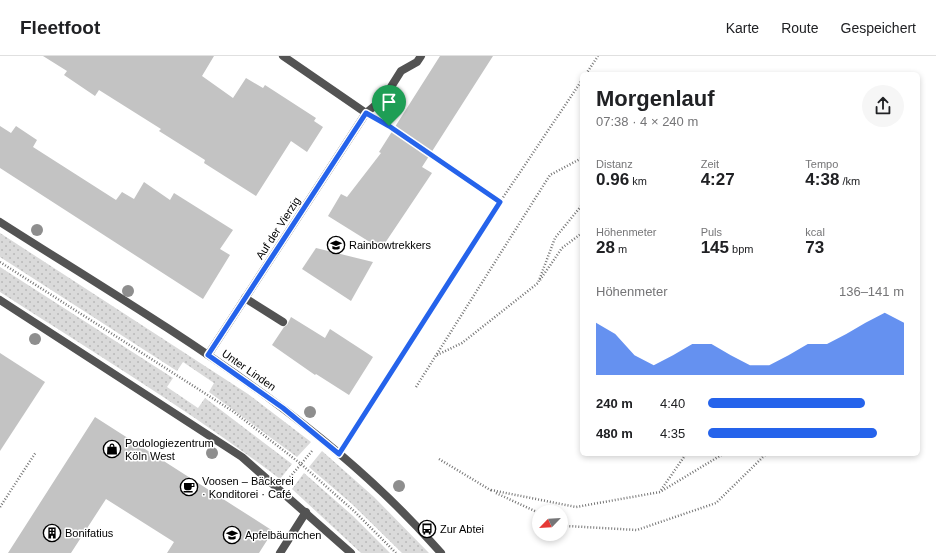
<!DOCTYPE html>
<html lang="de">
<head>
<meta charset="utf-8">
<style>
	:root { --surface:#fff; --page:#f6f6f6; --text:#202124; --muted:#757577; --line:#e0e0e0; --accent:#2563eb }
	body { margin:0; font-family:Helvetica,sans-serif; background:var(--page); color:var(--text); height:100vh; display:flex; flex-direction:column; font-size:15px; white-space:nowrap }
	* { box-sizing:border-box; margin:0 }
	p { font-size:13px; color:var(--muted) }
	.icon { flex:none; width:22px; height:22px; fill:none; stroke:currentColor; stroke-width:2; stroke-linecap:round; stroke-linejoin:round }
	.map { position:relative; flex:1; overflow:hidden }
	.details { position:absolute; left:580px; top:16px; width:340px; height:384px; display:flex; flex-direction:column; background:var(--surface); border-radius:6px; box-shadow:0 2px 6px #0003 }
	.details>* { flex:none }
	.needle { width:26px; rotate:245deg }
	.controls { position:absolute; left:532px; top:449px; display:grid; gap:8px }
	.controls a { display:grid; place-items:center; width:36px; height:36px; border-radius:50%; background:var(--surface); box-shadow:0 2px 6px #0003; font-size:20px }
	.pin { position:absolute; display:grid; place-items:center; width:34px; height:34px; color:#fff; margin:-41px -17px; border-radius:50% 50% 50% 0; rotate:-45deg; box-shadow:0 0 4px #0007 }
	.pin .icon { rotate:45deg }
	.round { display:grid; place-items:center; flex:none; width:42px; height:42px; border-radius:21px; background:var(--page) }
	.head { display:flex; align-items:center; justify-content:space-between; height:68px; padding:0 16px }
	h1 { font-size:22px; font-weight:800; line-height:30px }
	.metrics { display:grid; grid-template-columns:repeat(3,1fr); gap:6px; height:68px; padding:4px 16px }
	.metrics div { display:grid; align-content:center }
	.metrics b { font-size:17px; font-weight:800 }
	.metrics small { font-size:11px; font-weight:400 }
	.metrics p { font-size:11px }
	.chart { height:112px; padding:8px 16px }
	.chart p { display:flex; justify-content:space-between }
	.chart svg { width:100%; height:72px; margin-top:4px; fill:var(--accent); opacity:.7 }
	ul { padding:0 16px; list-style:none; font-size:13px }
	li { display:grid; grid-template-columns:64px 48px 1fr; align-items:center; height:30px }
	li i { height:10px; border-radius:5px; background:var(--accent) }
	header { display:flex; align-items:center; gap:24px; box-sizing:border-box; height:56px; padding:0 20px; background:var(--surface); border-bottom:1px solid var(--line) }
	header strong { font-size:19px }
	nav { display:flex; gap:22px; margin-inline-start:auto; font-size:14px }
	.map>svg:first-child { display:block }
	.grass { fill:url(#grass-dots) }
	.building { fill:#c3c3c3 }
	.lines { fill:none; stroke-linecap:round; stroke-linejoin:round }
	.path { stroke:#757575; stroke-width:2.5; stroke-dasharray:1 2; stroke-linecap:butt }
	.lane { stroke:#535353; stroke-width:8 }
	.street { stroke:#535353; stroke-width:8 }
	.tree { fill:#8e8e8e }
	.route-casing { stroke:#fff; stroke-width:8 }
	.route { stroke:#2563eb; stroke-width:5 }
	.labels { text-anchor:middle; stroke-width:3; stroke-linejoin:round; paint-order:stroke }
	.street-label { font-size:11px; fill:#000; stroke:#fff }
	.poi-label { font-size:11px; fill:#000; stroke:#fff; text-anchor:start }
</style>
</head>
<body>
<header>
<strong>Fleetfoot</strong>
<nav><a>Karte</a><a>Route</a><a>Gespeichert</a></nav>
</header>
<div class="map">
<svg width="936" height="497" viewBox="0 0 936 497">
	<defs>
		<pattern id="grass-dots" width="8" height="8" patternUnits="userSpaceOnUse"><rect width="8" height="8" fill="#dadada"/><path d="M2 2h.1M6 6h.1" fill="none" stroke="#b9b9b9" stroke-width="1.8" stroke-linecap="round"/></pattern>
	</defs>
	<rect width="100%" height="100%" fill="#fff"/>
	<g class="grass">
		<polygon points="0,177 248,338 311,386 297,401 209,336 214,327 183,306 177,315 0,201"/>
		<path d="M0,211L173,322L167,331L198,352L205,342L292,408L280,423C191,355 94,297 0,236Z"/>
		<polygon points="322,395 374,441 429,497 402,497 352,448 309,411"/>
		<polygon points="304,417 353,460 390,497 361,497 292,433"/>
	</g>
	<g class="building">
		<polygon points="43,0 214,0 202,20 233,42 246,22 263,32 265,29 316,62 314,65 323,71 307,96 291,85 256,140 204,107 205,104 159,75 161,73 99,34 95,40 64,19 67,15"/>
		<polygon points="440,0 493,0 422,111 432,117 381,193 328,160 341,138 347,141 381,97 379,96"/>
		<polygon points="0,70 11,77 16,70 37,84 33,91 116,144 122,136 134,143 144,126 170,144 174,137 233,174 220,193 230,199 203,243 0,112"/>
		<polygon points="316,192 373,206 351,245 302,213"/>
		<polygon points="291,261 325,282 330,273 373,301 349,339 316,318 315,319 272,289 284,271 287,269"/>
		<polygon points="0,297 45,326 0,395"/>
		<polygon points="95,361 273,475 259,497 167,497 174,486 106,443 71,497 8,497"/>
	</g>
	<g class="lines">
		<g class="path">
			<polyline points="586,18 598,0"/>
			<polyline points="381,66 500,146"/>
			<polyline points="0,206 234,356 301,408 355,456 396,497"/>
			<polyline points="540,224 562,192 582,177"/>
			<polyline points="437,299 462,287 538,227 555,182 582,149"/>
			<polyline points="416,331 550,119 582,102"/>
			<polyline points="348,384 500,146 582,24"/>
			<polyline points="439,403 492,435"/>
			<polyline points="290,421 312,395"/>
			<polyline points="491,434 576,451 660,436 723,398"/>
			<polyline points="661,434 686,398"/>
			<polyline points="496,437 539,457"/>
			<polyline points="0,451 36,396"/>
			<polyline points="561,467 567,470 637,474 716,447 766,398"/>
		</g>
		<polyline class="lane" points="245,242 283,266"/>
		<g class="street">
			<polyline points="283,0 366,57"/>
			<path d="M0,166C155,265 319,357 441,497"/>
			<polyline points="0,244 242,401 351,497"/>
			<polyline points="208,299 366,57 384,42 401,15 417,6 421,0"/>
			<polyline points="280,497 306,456"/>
		</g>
	</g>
	<g class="tree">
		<circle cx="37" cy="174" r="6"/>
		<circle cx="128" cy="235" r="6"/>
		<circle cx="35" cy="283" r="6"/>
		<circle cx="310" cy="356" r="6"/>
		<circle cx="212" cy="397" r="6"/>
		<circle cx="399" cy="430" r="6"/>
	</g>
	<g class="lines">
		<defs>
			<polygon id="route" points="366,57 389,70 500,146 339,398 283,352 208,299"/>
		</defs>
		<use href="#route" class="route-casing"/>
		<use href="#route" class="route"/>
	</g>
	<defs>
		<symbol id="school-ring" viewBox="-11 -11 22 22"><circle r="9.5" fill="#fff" stroke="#000" stroke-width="1.5"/><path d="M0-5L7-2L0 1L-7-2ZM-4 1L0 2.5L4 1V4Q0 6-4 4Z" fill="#000"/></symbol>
		<symbol id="shop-ring" viewBox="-11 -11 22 22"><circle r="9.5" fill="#fff" stroke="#000" stroke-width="1.5"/><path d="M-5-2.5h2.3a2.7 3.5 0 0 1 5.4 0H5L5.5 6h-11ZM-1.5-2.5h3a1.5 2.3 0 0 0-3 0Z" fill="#000"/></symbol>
		<symbol id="cafe-ring" viewBox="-11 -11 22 22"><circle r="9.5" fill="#fff" stroke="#000" stroke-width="1.5"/><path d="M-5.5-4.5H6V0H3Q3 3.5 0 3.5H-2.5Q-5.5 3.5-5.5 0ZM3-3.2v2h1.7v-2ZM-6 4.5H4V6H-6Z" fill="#000"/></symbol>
		<symbol id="bus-ring" viewBox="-11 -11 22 22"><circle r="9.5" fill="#fff" stroke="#000" stroke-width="1.5"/><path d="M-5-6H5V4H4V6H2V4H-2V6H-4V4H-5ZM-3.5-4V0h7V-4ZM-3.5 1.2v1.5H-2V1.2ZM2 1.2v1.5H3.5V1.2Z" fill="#000"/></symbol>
		<symbol id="building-ring" viewBox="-11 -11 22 22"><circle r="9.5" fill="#fff" stroke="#000" stroke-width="1.5"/><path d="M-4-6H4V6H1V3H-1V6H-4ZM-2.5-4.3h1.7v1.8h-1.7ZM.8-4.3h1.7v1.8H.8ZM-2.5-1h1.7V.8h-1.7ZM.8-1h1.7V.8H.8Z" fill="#000"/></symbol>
	</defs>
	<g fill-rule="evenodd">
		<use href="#school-ring" x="326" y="179" width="20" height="20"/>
		<use href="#shop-ring" x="102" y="383" width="20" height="20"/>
		<use href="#cafe-ring" x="179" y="421" width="20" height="20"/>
		<use href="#bus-ring" x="417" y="463" width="20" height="20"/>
		<use href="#building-ring" x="42" y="467" width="20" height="20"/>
		<use href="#school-ring" x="222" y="469" width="20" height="20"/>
	</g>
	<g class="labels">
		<g class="street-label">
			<text transform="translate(278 172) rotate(-57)" y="4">Auf der Vierzig</text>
			<text transform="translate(249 314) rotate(35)" y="4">Unter Linden</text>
		</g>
		<g class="poi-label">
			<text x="349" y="193">Rainbowtrekkers</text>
			<text x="125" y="391">Podologiezentrum<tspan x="125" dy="13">Köln West</tspan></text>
			<text x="202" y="429">Voosen – Bäckerei<tspan x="202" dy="13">· Konditorei · Café</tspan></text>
			<text x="440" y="477">Zur Abtei</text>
			<text x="65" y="481">Bonifatius</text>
			<text x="245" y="483">Apfelbäumchen</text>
		</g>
	</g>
</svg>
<div class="controls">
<a><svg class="needle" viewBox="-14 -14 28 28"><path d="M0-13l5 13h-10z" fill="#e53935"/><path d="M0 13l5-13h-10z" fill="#757577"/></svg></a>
</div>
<div class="pin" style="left:389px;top:70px;background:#1e9e55"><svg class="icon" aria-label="arrive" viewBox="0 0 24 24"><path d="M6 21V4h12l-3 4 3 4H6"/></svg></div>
<section class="details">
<div class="head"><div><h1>Morgenlauf</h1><p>07:38 · 4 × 240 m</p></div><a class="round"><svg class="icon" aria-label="share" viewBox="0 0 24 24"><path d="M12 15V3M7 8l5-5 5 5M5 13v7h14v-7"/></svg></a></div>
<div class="metrics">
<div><p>Distanz</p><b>0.96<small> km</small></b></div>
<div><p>Zeit</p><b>4:27</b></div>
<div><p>Tempo</p><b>4:38<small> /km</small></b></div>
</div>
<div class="metrics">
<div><p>Höhenmeter</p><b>28<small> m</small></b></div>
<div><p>Puls</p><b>145<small> bpm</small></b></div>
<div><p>kcal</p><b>73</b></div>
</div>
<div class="chart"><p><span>Höhenmeter</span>136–141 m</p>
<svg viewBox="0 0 160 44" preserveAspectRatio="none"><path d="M0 44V12L10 19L20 32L30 38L40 32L50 25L60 25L70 32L80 38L90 38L100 32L110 25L120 25L130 19L140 12L150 6L160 12V44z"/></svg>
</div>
<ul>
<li><b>240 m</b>4:40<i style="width:80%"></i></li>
<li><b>480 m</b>4:35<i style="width:86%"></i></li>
</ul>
</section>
</div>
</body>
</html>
